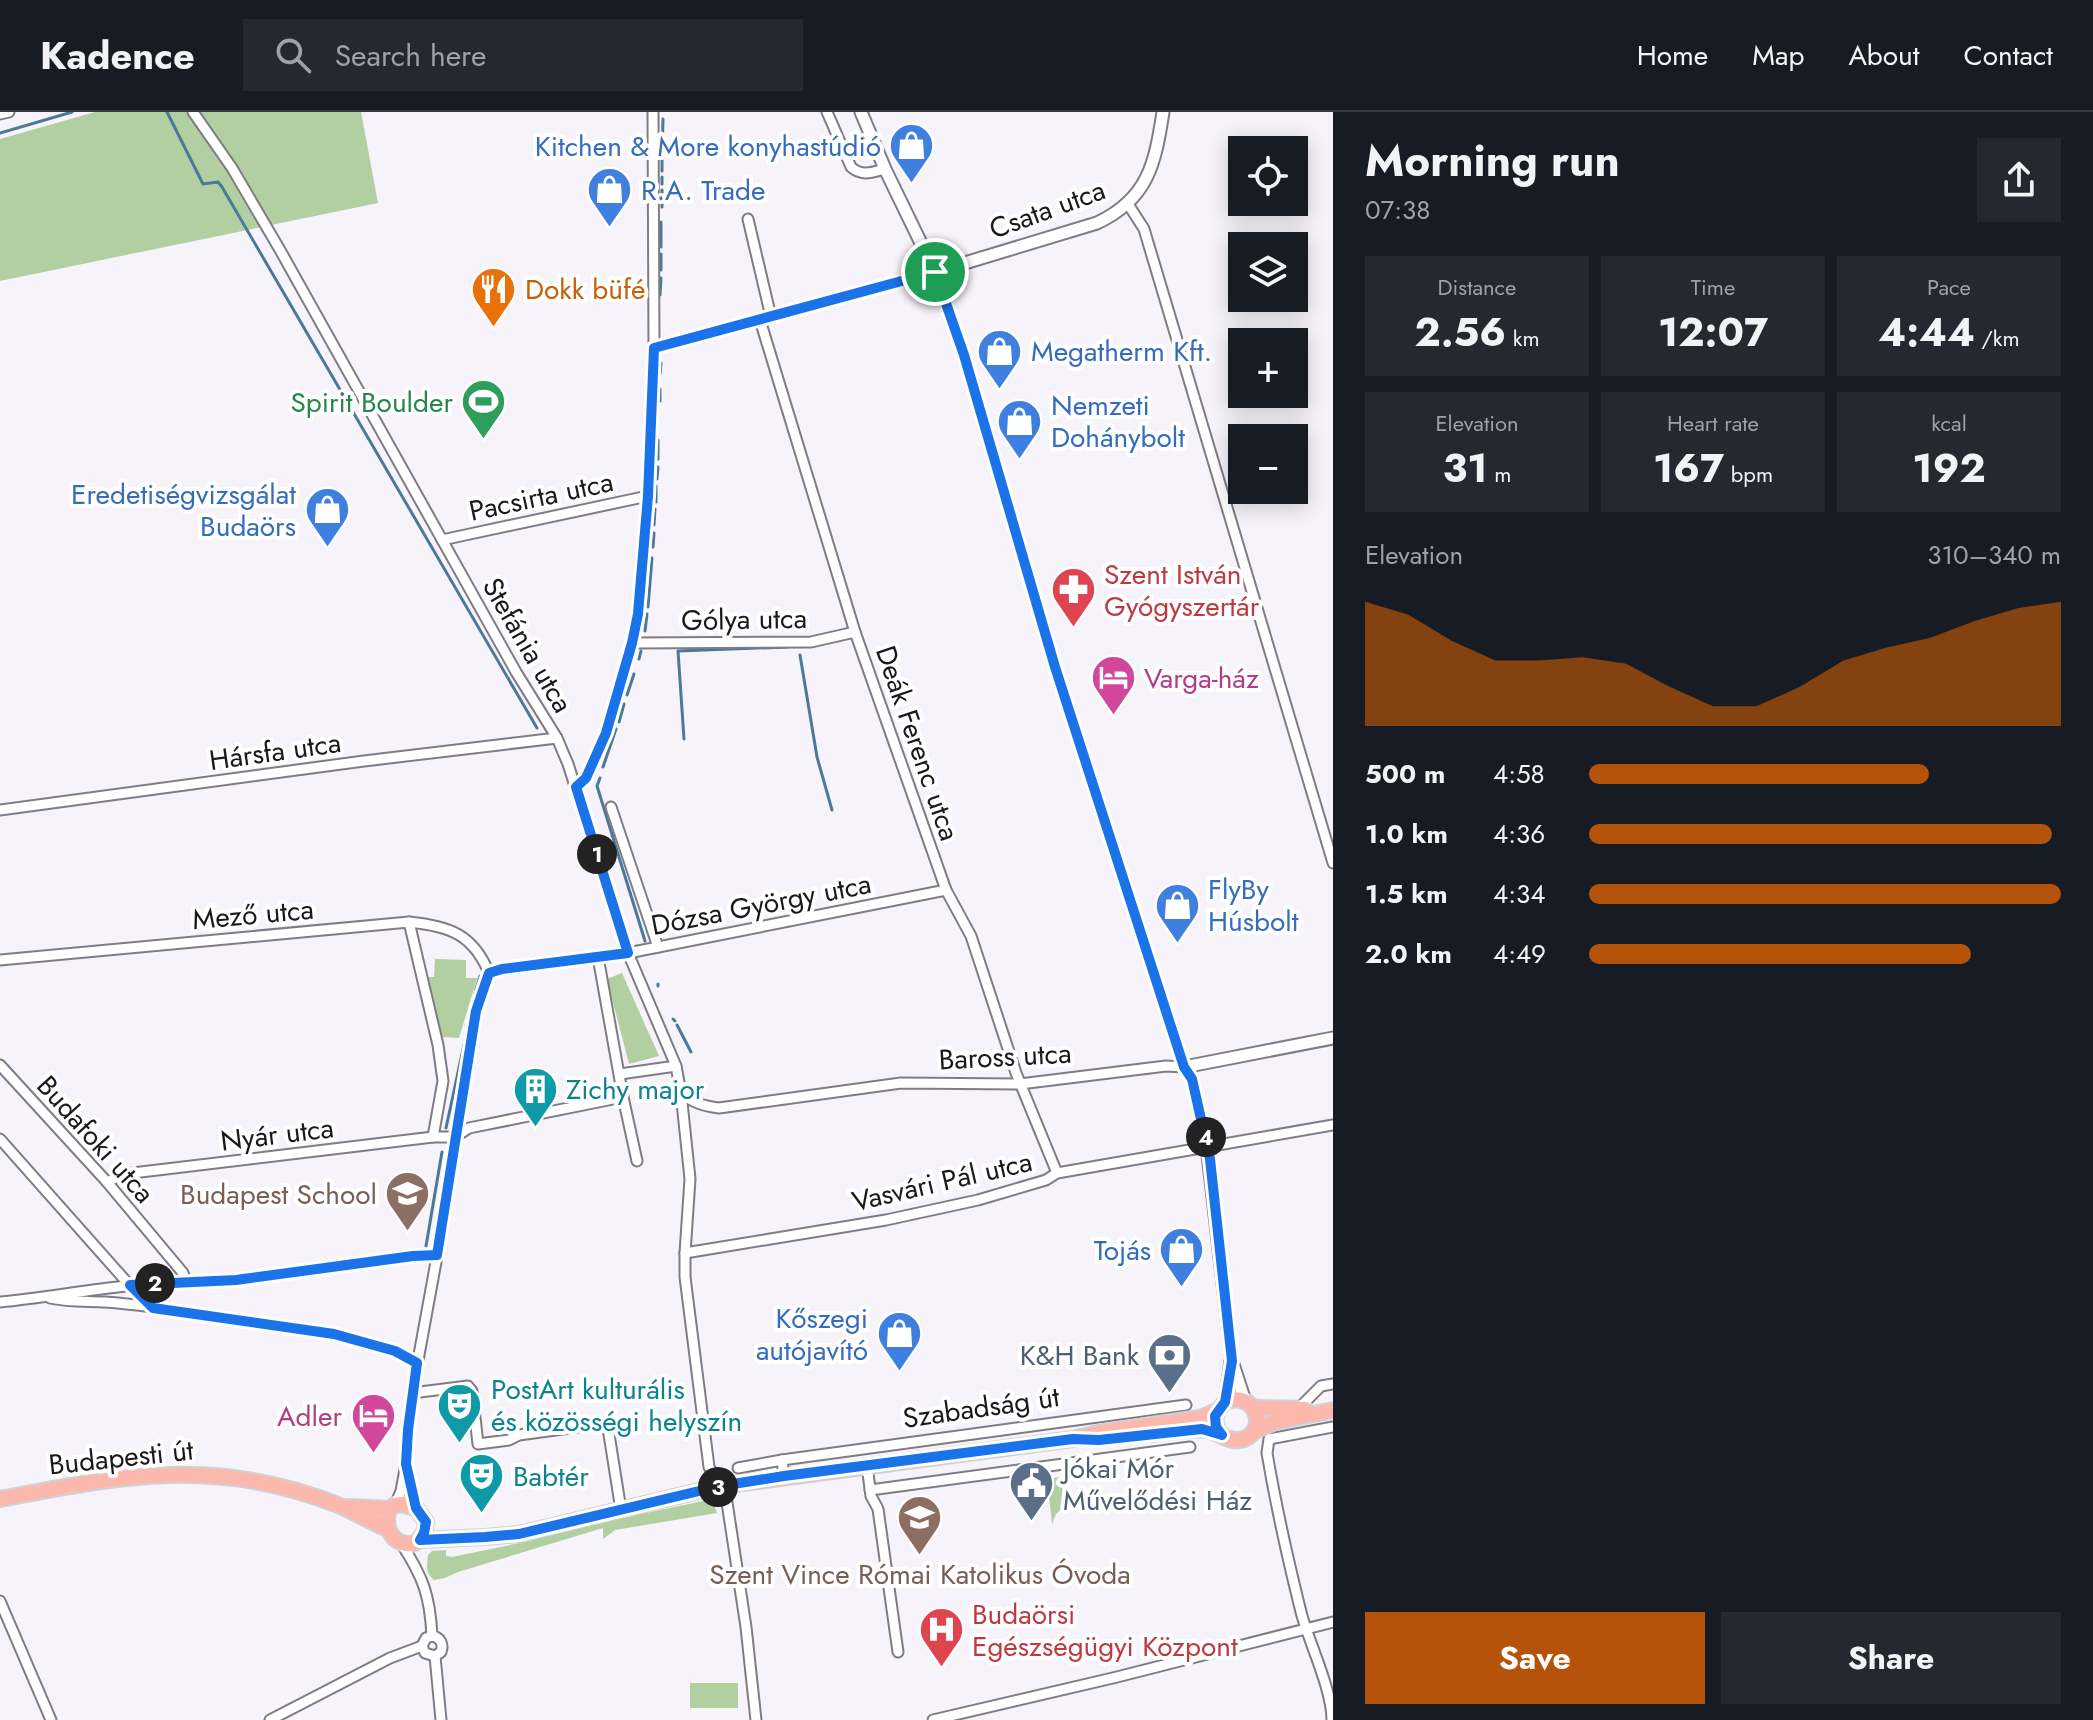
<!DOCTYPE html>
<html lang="en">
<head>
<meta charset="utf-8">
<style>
	:root { --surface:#171b24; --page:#242831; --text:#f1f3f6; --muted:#9ea1a6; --line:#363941; --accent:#b45309 }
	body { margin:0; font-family:Jost,sans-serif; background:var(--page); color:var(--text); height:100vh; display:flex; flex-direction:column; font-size:30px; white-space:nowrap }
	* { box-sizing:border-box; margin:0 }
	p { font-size:26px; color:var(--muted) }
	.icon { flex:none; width:44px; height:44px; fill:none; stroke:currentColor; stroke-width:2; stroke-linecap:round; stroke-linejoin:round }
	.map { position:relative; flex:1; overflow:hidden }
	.panel { display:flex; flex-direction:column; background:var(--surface); width:760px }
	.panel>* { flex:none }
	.buttons { position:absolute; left:1228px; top:24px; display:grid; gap:16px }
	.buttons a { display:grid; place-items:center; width:80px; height:80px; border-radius:0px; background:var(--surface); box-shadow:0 4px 20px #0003; font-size:40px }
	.pin { position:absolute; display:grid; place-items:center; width:68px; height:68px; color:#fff; margin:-34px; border:4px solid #fff; border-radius:50%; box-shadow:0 2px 8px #0007 }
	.km { position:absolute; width:40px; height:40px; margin:-20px; border-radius:50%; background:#222; color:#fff; font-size:22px; line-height:40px; text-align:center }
	.round { display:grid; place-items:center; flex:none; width:84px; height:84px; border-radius:0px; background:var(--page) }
	.headline { display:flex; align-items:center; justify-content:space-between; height:136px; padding:0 32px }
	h1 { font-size:44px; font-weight:700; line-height:60px }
	.stats { display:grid; grid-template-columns:repeat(3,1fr); gap:12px; height:136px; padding:8px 32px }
	.stats div { display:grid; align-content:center; border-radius:0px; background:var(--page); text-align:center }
	.stats b { font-size:40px; font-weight:700 }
	.stats small { font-size:22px; font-weight:400 }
	.stats p { font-size:22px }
	.chart { height:224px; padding:16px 32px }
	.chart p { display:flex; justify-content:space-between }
	.chart svg { width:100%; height:144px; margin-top:8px; fill:var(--accent); opacity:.7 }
	.primary-button { display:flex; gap:16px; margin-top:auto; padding:16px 32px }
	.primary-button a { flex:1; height:92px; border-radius:0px; background:var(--accent); color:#fff; font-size:32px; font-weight:700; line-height:92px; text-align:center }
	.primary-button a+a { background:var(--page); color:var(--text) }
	ul { padding:0 32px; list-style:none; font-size:26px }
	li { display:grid; grid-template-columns:128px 96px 1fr; align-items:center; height:60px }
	li i { height:20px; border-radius:10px; background:var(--accent) }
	header { display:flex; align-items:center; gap:48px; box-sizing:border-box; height:112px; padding:0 40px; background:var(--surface); border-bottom:2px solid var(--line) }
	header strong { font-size:38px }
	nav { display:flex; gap:44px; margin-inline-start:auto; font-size:28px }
	.search { width:560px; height:72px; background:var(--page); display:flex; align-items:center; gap:20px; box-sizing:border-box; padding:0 28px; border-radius:0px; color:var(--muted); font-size:30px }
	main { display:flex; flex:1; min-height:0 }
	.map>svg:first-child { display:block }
	.green { fill:#b1cfa1 }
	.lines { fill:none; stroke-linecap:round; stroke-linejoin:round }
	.stream { stroke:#4b7997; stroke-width:3 }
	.minor-casing { stroke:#7f7d83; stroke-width:13 }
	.tertiary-casing { stroke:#7f7d83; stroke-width:15 }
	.primary-casing { stroke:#d1d1d1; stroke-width:18 }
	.minor { stroke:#fff; stroke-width:9 }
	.tertiary { stroke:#fff; stroke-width:11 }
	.primary { stroke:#fdb8ae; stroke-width:14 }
	.route-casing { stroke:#fff; stroke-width:16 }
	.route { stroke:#1a73e8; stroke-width:10 }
	.labels { text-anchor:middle; stroke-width:8; stroke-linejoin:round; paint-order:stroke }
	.shop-label { font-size:28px; fill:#366cbe; stroke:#fff; text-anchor:end }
	.street-label { font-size:28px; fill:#19181a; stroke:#fff }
	.food-label { font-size:28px; fill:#c56008; stroke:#fff; text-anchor:start }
	.leisure-label { font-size:28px; fill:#27864d; stroke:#fff; text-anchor:end }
	.health-label { font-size:28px; fill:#be3a42; stroke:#fff; text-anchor:start }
	.hotel-label { font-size:28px; fill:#b23c85; stroke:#fff; text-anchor:start }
	.culture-label { font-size:28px; fill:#0d838f; stroke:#fff; text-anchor:start }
	.education-label { font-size:28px; fill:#785e54; stroke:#fff; text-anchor:end }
	.service-label { font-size:28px; fill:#4e5e75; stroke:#fff; text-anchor:end }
</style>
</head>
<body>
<header>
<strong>Kadence</strong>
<div class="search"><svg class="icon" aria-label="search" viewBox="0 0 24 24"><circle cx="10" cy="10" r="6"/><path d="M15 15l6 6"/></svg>Search here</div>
<nav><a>Home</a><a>Map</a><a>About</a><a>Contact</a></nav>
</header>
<main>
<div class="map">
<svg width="1333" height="1608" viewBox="0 0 1333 1608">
	<rect width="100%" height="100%" fill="#f6f3fa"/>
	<g class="green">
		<polygon points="95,0 361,0 378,91 0,169 0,27"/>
		<polygon points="435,847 466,848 466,866 477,866 459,926 441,925 428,865 434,865"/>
		<polygon points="622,861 659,944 629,952 607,867"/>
		<polygon points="1061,1365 1066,1393 1056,1402 1052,1412 1047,1367"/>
		<path d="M708,1388L713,1389L717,1401L615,1418L603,1427V1416L458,1460L445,1466L434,1468C425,1461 427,1454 428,1443L432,1439L446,1438V1444L452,1445L529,1429L619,1402H641Z"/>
		<rect x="690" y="1571" width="48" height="25"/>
	</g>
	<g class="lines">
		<g class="stream">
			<polyline points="167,0 203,72 218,70 222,75 537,616"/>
			<polyline points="0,21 72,0"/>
			<polyline points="662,44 663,7"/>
			<polyline points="662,59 662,48"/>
			<polyline points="662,65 662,72"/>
			<polyline points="662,95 662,78"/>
			<polyline points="661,135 661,110"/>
			<polyline points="661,158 661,142"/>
			<polyline points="660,183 661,166"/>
			<polyline points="660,262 661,251"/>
			<polyline points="660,289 660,277"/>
			<polyline points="658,347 658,328"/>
			<polyline points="657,367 658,355"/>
			<polyline points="656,390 656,374"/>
			<polyline points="654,413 655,397"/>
			<polyline points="653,435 654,421"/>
			<polyline points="648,495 652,446"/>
			<polyline points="645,519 647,502"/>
			<polyline points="800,543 817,645 832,698"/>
			<polyline points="639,547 641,539"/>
			<polyline points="627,583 634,562"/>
			<polyline points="619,610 624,592"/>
			<polyline points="684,627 678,539 787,535"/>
			<polyline points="603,655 616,617"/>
			<polyline points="600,666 597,674 645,829"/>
			<polyline points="658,872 658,874"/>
			<polyline points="673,907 675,909"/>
			<polyline points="677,913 691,940"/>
			<polyline points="446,1016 476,877 480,864"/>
			<polyline points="426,1134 442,1040"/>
		</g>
		<defs>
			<g id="minor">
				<polyline points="193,0 232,56 280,138 516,560 557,626 568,652 628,841 676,954 681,981 690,1067 685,1141 685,1165 709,1355 726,1384 746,1515 756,1608"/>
				<path d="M827,0L851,55C862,65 873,60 885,57"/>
				<polyline points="0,2 9,0"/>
				<polyline points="1128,92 1144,117 1333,751"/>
				<polyline points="748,107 771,205"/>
				<polyline points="760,208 855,520 946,778 971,824 1016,961 1057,1061"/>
				<polyline points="654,236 935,160"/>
				<polyline points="442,428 648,384"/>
				<polyline points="632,531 811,530 855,520"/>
				<polyline points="576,675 586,666 606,621 632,531 642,470 648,384 654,236 653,0"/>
				<polyline points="611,695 658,835"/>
				<polyline points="0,698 364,649 557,626"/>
				<polyline points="409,810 438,933 443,969 433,1025"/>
				<polyline points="598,845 623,985 637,1049"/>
				<path d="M0,848L409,810C449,814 473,822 489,861"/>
				<polyline points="489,861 502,857 628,841 946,778"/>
				<polyline points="0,953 107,1070 183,1161 186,1169"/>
				<polyline points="620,962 676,954"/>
				<path d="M681,981C693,991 704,994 719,996L901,971L1020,972L1166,954L1184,955"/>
				<polyline points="0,1027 125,1168 153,1196"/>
				<polyline points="107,1070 124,1062 433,1025 455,1025 469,1016 623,985"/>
				<polyline points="685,1141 886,1108 978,1088 1046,1068 1057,1061 1333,1013"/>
				<path d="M50,1186C68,1190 86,1189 105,1190C150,1193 195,1201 239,1208C297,1217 367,1221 417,1251"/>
				<path d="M0,1190C43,1186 85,1178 127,1174C164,1170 201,1171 237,1167C296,1162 355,1151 413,1144L437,1143"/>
				<polyline points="412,1281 468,1274 472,1279 478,1332 509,1328 519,1323 599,1312 604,1313 608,1316 621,1398"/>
				<polyline points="1303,1298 1303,1292 1321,1274 1333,1272"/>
				<polyline points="867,1354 871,1384 878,1397 898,1540"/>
				<polyline points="738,1356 782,1348"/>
				<polyline points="408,1359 416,1396"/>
				<polyline points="784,1364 782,1348 1186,1293"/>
				<polyline points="870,1378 1190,1335"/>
				<polyline points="395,1393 401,1379 406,1352 412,1281 436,1150 476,899 489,861"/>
				<path d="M401,1431C423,1465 430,1483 432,1524"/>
				<polyline points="0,1489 51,1608"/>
				<path d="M435,1544L425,1541L422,1534L426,1526L432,1524C440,1525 444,1532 441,1540L435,1544L441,1608"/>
				<polyline points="270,1608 390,1546 422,1534"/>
				<polyline points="933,1608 1117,1565 1333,1510"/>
				<path d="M1332,1608C1332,1577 1309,1531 1301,1500C1288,1448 1276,1394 1267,1341L1269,1327L1333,1315"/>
			</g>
			<g id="tertiary">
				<polyline points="861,0 885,57 935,160 964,243 1055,555 1184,955 1192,967 1207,1034 1232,1249 1245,1289"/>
				<path d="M935,160L1097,111C1148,87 1155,52 1163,0"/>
				<polyline points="1184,955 1333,926"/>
				<polyline points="1225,1290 1231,1249"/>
			</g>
			<g id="primary">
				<polyline points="1253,1296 1305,1297"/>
				<polyline points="1254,1319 1275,1310 1333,1298"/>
				<path d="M1151,1322C1168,1320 1190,1315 1208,1318C1220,1321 1230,1332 1244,1327C1270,1317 1254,1277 1225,1290C1215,1301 1211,1311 1222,1323"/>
				<path d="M0,1387C123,1363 217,1345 338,1393C355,1400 371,1410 388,1417"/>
				<path d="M402,1392L416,1396L426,1410C423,1449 377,1431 389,1397L395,1393Z"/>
				<polyline points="349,1395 389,1397"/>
				<polyline points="420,1428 485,1425 519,1422 720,1374 1073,1327 1098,1321 1200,1306 1217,1299"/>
			</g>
		</defs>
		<use href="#minor" class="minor-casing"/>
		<use href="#tertiary" class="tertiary-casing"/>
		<use href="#primary" class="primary-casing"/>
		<use href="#minor" class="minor"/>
		<use href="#tertiary" class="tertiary"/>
		<use href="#primary" class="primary"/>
	</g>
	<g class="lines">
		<defs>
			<polygon id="route" points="935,160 964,243 1055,555 1184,955 1192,967 1210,1047 1232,1249 1225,1290 1215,1304 1216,1315 1222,1323 1202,1317 1099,1328 1073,1327 784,1364 720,1374 519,1422 485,1425 420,1428 424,1421 426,1410 416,1396 406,1352 408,1318 417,1251 395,1239 334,1222 153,1196 130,1173 236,1168 413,1144 437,1143 476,899 489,861 502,857 628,841 576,675 586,666 606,621 632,531 638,502 648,384 654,236"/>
		</defs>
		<use href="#route" class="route-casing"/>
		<use href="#route" class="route"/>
	</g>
	<defs>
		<symbol id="shop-pin" viewBox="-11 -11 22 30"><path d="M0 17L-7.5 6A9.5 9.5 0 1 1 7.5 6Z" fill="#3f7fe0" stroke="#fff"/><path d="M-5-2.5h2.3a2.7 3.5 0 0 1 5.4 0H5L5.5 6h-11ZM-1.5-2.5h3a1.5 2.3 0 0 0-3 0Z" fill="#fff"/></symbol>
		<symbol id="restaurant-pin" viewBox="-11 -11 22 30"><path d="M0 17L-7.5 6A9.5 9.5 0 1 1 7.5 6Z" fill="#e8710a" stroke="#fff"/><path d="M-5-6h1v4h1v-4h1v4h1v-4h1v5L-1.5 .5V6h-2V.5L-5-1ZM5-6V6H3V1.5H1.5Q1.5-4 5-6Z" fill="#fff"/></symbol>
		<symbol id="stadium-pin" viewBox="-11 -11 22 30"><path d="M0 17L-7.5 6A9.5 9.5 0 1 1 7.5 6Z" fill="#2e9e5b" stroke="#fff"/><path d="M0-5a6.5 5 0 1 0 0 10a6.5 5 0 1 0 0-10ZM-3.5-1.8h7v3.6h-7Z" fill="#fff"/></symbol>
		<symbol id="pharmacy-pin" viewBox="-11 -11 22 30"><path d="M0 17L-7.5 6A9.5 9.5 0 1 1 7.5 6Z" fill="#e0444e" stroke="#fff"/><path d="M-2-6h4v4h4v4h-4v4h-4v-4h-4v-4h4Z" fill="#fff"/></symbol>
		<symbol id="hotel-pin" viewBox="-11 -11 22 30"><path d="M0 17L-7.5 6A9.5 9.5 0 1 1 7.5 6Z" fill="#d1479c" stroke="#fff"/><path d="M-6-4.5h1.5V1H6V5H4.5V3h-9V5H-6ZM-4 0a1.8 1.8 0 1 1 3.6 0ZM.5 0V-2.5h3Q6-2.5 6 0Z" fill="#fff"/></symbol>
		<symbol id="building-pin" viewBox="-11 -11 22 30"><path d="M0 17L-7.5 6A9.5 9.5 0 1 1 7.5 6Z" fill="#0f9aa8" stroke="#fff"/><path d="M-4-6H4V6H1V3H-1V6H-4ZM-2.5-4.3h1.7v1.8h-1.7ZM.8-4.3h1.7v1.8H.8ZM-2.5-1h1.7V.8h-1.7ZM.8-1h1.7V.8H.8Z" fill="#fff"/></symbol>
		<symbol id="school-pin" viewBox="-11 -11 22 30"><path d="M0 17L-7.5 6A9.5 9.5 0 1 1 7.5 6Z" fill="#8d6e63" stroke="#fff"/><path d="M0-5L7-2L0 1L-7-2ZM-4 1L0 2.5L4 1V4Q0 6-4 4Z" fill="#fff"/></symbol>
		<symbol id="bank-pin" viewBox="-11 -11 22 30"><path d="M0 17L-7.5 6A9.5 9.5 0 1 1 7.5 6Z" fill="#5c6f8a" stroke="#fff"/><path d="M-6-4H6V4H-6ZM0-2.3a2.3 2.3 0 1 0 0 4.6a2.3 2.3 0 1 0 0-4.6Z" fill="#fff"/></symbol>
		<symbol id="theatre-pin" viewBox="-11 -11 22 30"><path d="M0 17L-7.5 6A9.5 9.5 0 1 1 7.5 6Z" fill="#0f9aa8" stroke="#fff"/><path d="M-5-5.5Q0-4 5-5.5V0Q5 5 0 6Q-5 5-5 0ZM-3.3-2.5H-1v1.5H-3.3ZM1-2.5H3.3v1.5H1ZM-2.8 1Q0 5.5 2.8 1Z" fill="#fff"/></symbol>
		<symbol id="civic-pin" viewBox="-11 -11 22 30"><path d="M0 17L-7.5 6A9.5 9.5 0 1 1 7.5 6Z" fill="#5c6f8a" stroke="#fff"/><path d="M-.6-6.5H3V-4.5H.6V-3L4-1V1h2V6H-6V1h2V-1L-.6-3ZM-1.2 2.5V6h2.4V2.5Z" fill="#fff"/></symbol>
		<symbol id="hospital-pin" viewBox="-11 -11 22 30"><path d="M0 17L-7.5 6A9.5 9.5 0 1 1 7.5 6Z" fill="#e0444e" stroke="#fff"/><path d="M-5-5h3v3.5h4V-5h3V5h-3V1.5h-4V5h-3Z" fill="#fff"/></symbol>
	</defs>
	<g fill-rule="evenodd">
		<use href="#shop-pin" x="886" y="8" width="51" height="69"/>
		<use href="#shop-pin" x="584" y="52" width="51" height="69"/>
		<use href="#restaurant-pin" x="468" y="152" width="51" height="69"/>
		<use href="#shop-pin" x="974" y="214" width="51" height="69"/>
		<use href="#stadium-pin" x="458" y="264" width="51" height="69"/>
		<use href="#shop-pin" x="994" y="284" width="51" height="69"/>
		<use href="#shop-pin" x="302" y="372" width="51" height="69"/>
		<use href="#pharmacy-pin" x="1048" y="452" width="51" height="69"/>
		<use href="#hotel-pin" x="1088" y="540" width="51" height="69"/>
		<use href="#shop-pin" x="1152" y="768" width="51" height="69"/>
		<use href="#building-pin" x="510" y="952" width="51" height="69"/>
		<use href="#school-pin" x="382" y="1056" width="51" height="69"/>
		<use href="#shop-pin" x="1156" y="1112" width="51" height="69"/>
		<use href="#shop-pin" x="874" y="1196" width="51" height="69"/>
		<use href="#bank-pin" x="1144" y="1218" width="51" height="69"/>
		<use href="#theatre-pin" x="434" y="1268" width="51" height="69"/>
		<use href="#hotel-pin" x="348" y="1278" width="51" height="69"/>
		<use href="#theatre-pin" x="456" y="1338" width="51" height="69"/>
		<use href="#civic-pin" x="1006" y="1346" width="51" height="69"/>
		<use href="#school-pin" x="894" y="1380" width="51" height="69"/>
		<use href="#hospital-pin" x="916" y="1492" width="51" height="69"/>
	</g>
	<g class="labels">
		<g class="shop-label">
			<text x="881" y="44">Kitchen &amp; More konyhastúdió</text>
			<text x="641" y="88" text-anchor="start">R.A. Trade</text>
			<text x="1031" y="249" text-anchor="start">Megatherm Kft.</text>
			<text x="1051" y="303" text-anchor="start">Nemzeti<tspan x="1051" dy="32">Dohánybolt</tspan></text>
			<text x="296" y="392">Eredetiségvizsgálat<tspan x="296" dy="32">Budaörs</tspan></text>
			<text x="1208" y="787" text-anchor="start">FlyBy<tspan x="1208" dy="32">Húsbolt</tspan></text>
			<text x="1151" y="1148">Tojás</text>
			<text x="868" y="1216">Kőszegi<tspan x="868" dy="32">autójavító</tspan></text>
		</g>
		<g class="street-label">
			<text transform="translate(1047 97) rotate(-20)" y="10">Csata utca</text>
			<text transform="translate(541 384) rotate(-12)" y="10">Pacsirta utca</text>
			<text transform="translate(744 507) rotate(-1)" y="10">Gólya utca</text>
			<text transform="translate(528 533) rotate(60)" y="10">Stefánia utca</text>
			<text transform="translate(918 631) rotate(71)" y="10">Deák Ferenc utca</text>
			<text transform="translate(275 639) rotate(-8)" y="10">Hársfa utca</text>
			<text transform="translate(761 792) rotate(-11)" y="10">Dózsa György utca</text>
			<text transform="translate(253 802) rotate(-5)" y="10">Mező utca</text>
			<text transform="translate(1005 944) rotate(-3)" y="10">Baross utca</text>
			<text transform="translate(277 1022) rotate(-7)" y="10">Nyár utca</text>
			<text transform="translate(96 1027) rotate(48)" y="10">Budafoki utca</text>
			<text transform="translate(942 1069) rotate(-13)" y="10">Vasvári Pál utca</text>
			<text transform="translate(981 1295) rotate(-8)" y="10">Szabadság út</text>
			<text transform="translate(121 1345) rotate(-6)" y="10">Budapesti út</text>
		</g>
		<g class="food-label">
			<text x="525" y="187">Dokk büfé</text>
		</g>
		<g class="leisure-label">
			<text x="453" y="300">Spirit Boulder</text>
		</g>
		<g class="health-label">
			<text x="1104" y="472">Szent István<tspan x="1104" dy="32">Gyógyszertár</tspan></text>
			<text x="972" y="1512">Budaörsi<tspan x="972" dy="32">Egészségügyi Központ</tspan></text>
		</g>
		<g class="hotel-label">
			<text x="1144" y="576">Varga-ház</text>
			<text x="342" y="1314" text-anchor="end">Adler</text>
		</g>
		<g class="culture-label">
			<text x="566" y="987">Zichy major</text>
			<text x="491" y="1287">PostArt kulturális<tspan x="491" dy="32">és közösségi helyszín</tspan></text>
			<text x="513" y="1374">Babtér</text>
		</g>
		<g class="education-label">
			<text x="377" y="1092">Budapest School</text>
			<text x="920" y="1472" text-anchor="middle">Szent Vince Római Katolikus Óvoda</text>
		</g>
		<g class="service-label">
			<text x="1139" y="1253">K&amp;H Bank</text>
			<text x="1063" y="1366" text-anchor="start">Jókai Mór<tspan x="1063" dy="32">Művelődési Ház</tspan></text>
		</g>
	</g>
</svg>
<div class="buttons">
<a><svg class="icon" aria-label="locate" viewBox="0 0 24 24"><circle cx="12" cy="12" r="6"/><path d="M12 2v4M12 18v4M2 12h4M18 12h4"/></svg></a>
<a><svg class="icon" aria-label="layers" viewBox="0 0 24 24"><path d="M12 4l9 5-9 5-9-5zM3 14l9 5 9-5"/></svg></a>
<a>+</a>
<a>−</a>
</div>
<div class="pin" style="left:935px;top:160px;background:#1e9e55"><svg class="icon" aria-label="arrive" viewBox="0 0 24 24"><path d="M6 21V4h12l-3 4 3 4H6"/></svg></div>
<b class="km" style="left:597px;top:742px">1</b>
<b class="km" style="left:155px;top:1171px">2</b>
<b class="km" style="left:718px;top:1375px">3</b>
<b class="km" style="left:1206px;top:1025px">4</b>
</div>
<section class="panel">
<div class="headline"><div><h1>Morning run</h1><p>07:38</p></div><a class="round"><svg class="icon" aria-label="share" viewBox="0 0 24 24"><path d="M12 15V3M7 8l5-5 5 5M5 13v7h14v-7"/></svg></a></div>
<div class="stats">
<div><p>Distance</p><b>2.56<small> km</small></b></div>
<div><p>Time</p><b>12:07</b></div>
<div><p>Pace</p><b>4:44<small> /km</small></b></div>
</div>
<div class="stats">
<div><p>Elevation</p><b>31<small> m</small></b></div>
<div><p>Heart rate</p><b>167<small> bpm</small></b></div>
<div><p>kcal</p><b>192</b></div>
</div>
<div class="chart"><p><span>Elevation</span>310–340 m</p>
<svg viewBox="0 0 160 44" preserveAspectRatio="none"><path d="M0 44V6L10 10L20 18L30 24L40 24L50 23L60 25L70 32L80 38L90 38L100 32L110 24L120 20L130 17L140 12L150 8L160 6V44z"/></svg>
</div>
<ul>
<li><b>500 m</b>4:58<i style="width:72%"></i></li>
<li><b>1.0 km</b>4:36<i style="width:98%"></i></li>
<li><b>1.5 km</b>4:34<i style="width:100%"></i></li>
<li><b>2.0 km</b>4:49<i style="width:81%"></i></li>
</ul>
<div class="primary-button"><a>Save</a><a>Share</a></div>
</section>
</main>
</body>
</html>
